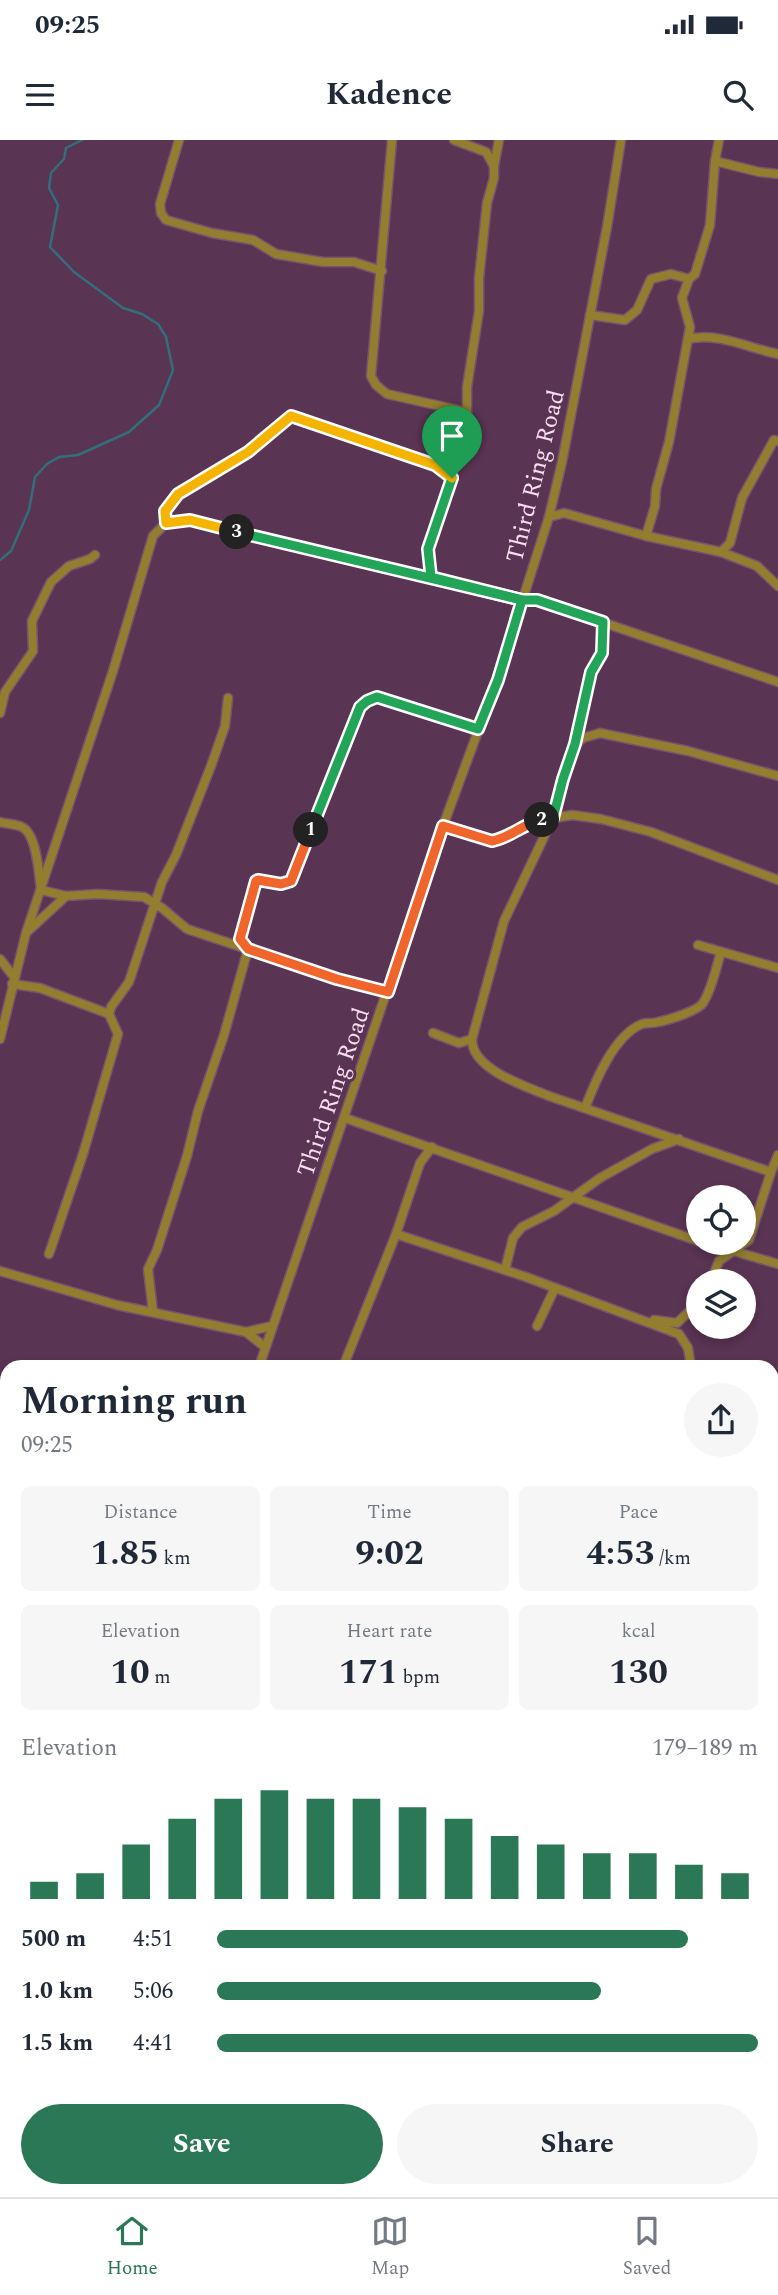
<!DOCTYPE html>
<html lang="en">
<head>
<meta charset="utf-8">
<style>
	:root { --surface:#fff; --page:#f6f6f7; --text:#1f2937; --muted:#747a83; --line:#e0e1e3; --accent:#2b7857 }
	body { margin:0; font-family:Spectral,serif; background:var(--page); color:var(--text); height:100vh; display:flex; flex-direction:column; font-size:26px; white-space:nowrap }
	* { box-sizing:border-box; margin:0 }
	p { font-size:23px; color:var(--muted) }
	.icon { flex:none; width:38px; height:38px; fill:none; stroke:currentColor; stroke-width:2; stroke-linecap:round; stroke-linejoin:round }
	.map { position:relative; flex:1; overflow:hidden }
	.sheet { position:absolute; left:0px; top:1220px; width:779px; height:838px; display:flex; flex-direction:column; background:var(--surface); border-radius:21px 21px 0 0; box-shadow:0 4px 10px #0003 }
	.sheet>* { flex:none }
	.buttons { position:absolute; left:686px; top:1045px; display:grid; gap:14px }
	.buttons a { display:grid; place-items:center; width:70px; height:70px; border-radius:50%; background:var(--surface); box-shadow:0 4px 10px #0003; font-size:35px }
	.pin { position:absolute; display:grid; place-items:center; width:60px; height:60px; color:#fff; margin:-72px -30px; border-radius:50% 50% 50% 0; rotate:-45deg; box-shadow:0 0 7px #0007 }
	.pin .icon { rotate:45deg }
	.km { position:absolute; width:35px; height:35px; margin:-18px; border-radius:50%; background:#222; color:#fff; font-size:19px; line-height:35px; text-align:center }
	.round { display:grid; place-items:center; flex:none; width:74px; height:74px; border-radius:37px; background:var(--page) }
	.overview { display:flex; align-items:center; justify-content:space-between; height:119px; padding:0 21px }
	h1 { font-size:38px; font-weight:700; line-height:52px }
	.metrics { display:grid; grid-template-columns:repeat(3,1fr); gap:10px; height:119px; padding:7px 21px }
	.metrics div { display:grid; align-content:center; border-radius:10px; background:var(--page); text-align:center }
	.metrics b { font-size:35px; font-weight:700 }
	.metrics small { font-size:19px; font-weight:400 }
	.metrics p { font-size:19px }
	.chart { height:196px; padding:14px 21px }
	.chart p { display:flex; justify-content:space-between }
	.chart svg { width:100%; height:126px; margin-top:7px; stroke:var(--accent); stroke-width:6 }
	.primary-button { display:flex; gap:14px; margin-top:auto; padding:14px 21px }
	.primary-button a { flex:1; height:80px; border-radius:42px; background:var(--accent); color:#fff; font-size:28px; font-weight:700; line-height:80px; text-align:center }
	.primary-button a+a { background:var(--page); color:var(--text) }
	ul { padding:0 21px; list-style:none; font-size:23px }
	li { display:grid; grid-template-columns:112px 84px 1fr; align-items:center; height:52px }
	li i { height:18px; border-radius:9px; background:var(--accent) }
	.status { display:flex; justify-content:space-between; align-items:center; height:49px; padding:0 35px; background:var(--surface); direction:ltr }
	.status svg { height:19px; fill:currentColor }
	header { display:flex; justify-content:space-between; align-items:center; height:91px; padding:0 21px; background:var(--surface); font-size:32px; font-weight:700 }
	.tabs { display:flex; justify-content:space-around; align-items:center; height:98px; border-top:2px solid var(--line); background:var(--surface); font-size:19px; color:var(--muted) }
	.tabs a { display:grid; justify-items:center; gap:4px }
	.tabs .current { color:var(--accent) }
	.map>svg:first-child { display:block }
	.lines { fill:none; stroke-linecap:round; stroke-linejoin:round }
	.stream { stroke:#336e7b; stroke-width:2.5 }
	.minor-casing { stroke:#76536f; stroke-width:11 }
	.major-casing { stroke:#76536f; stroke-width:14 }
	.highway-casing { stroke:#76536f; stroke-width:16 }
	.minor { stroke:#937e30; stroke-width:8 }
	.major { stroke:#dab72b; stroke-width:10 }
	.highway { stroke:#eecf62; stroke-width:12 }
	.split-1-casing { stroke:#fff; stroke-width:14 }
	.split-2-casing { stroke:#fff; stroke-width:14 }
	.split-3-casing { stroke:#fff; stroke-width:14 }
	.split-4-casing { stroke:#fff; stroke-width:14 }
	.split-1 { stroke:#22a559; stroke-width:9 }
	.split-2 { stroke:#f0652b; stroke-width:9 }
	.split-3 { stroke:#22a559; stroke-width:9 }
	.split-4 { stroke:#f5b400; stroke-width:9 }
	.labels { text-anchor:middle; stroke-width:6; stroke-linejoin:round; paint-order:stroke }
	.street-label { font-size:24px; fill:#f6def0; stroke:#5a3453 }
</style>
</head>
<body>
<div class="status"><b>09:25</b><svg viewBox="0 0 49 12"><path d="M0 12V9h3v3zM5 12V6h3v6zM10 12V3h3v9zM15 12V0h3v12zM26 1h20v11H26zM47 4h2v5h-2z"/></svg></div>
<header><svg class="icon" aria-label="menu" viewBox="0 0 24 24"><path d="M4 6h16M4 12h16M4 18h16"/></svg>Kadence<svg class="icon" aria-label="search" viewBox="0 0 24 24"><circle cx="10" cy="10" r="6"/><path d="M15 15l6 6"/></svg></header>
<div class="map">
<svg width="778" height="2057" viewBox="0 0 778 2057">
	<rect width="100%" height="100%" fill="#5a3453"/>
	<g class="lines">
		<polyline class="stream" points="0,420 11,411 29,370 35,337 47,324 59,317 78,315 129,292 159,265 173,230 166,197 158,184 142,174 123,168 74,132 50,107 58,65 49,48 51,33 64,19 66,8 82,0"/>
		<defs>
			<g id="minor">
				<polyline points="179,0 160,64 161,73 166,80 212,93 253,100 276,114 323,122 354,122 382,131"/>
				<polyline points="392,0 371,236 376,245 387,254 467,272"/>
				<polyline points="715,21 759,32 778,34"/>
				<polyline points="494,26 499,0"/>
				<polyline points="590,175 625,180 637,170 651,139 671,134 689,139 695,134 710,85 715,21 719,0"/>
				<path d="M688,199C718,192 748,208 778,214"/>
				<polyline points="549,377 564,373 646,396 721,412 757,426 778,446"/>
				<polyline points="166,383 165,371 178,354 248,312 291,276 435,325 452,338"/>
				<polyline points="646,396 655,366 656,349 669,302 690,187 682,158 689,139"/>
				<polyline points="721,412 730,403 742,358 774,300 778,301"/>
				<polyline points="431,437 428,409 463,298 467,272 467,247 479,171 479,138 487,63 494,38 494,26 486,12 454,0"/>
				<polyline points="0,573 5,552 33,511 32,481 51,442 69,426 90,419 95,415"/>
				<polyline points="575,604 591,532 602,513 603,482"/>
				<path d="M0,682C7,684 16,684 22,687C37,694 39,735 41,750L66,756L98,754L144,757L162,768L187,789L337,839L388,852"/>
				<polyline points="443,686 492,701 500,700 531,682 572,675 601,679 651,692 778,740"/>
				<polyline points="27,792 66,756"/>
				<polyline points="698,805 778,828"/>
				<polyline points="0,819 14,837"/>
				<polyline points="12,844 40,848 109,874"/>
				<polyline points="433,893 459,903 472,899"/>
				<polyline points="0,899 26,793 113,531 153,396 166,383 190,380 522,459 537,460 778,542"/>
				<path d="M585,968C595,942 614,895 642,884C648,882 653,884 658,882C668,880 698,871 703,863C712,849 716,828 721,812"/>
				<polyline points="345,978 698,1101"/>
				<polyline points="771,1032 778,1015"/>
				<polyline points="396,1094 526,1137 679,1194 688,1208 691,1227"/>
				<polyline points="703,1102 778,1124"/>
				<polyline points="49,1114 83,1014 118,894 109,874 111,867 129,842 162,742 176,715 211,626 225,586 228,558"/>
				<polyline points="505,1130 513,1098 522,1087 554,1071 600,1038 652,1009 679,999"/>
				<polyline points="0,1131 117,1165 246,1192 265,1207"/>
				<path d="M711,1141L719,1121L749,1100L771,1032L549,956C525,946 471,929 472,899L504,781L553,678L575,604L583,598L600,593L688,611L778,636"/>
				<polyline points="153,1172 148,1129 157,1110 187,1016 198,971 224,895 248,809 240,799 253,745 258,740 287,743 295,735 360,567 367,561 377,557 478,589"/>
				<polyline points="654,1180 677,1183 698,1163"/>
				<polyline points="537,1186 555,1148"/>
				<polyline points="246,1192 272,1186"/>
				<polyline points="259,1227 443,686 497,540 549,377 562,322 607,87 621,0"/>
				<polyline points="343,1227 396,1094 420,1023 432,1007"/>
				<polyline points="772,1315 778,1297"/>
				<polyline points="0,1411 7,1413"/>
				<polyline points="772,1439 778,1440"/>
				<polyline points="0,1487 7,1490"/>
				<polyline points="772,1772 778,1777"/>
				<polyline points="772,1812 778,1813"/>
				<polyline points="0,2016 7,2008"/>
				<polyline points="308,2051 320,2057"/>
				<polyline points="583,2051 594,2057"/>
				<polyline points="165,2057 167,2051"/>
				<polyline points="568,2057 570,2051"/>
				<polyline points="684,2057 688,2051"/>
			</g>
			<polyline id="major" points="772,2040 778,2044"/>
			<g id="highway">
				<polyline points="0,1735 7,1737"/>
				<polyline points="772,1930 778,1921"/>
			</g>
		</defs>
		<use href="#minor" class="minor-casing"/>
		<use href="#major" class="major-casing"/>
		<use href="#highway" class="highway-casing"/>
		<use href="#minor" class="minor"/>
		<use href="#major" class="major"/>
		<use href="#highway" class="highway"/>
	</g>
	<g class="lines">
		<defs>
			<polyline id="split-1" points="311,690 360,567 367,561 377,557 478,589 498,540 522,460 431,437 428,409 452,338"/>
			<path id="split-2" d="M311,690L291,741L281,744L258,740L256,741L240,799L248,809L337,839L388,852L443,686L492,701C510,698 524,683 542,680"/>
			<polyline id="split-3" points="237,392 522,460 537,460 603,482 602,513 591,532 575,604 563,639 553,678 542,680"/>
			<polyline id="split-4" points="237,392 190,380 166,383 165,371 178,354 248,312 291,276 435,325 452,338"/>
		</defs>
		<use href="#split-1" class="split-1-casing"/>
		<use href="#split-2" class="split-2-casing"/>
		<use href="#split-3" class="split-3-casing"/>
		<use href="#split-4" class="split-4-casing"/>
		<use href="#split-1" class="split-1"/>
		<use href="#split-2" class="split-2"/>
		<use href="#split-3" class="split-3"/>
		<use href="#split-4" class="split-4"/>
	</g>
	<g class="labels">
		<g class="street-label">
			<text transform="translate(535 336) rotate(-76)" y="8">Third Ring Road</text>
			<text transform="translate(333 952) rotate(-71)" y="8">Third Ring Road</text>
		</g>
	</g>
</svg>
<div class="buttons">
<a><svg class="icon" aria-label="locate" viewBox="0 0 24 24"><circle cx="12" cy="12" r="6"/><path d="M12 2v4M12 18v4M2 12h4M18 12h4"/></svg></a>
<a><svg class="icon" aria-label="layers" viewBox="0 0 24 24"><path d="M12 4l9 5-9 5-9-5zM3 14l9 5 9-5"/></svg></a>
</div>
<div class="pin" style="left:452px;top:338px;background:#1e9e55"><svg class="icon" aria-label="arrive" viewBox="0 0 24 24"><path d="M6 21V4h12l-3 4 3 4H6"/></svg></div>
<b class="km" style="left:311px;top:690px">1</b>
<b class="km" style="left:542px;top:680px">2</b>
<b class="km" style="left:237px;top:392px">3</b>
<section class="sheet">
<div class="overview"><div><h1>Morning run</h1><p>09:25</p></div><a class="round"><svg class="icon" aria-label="share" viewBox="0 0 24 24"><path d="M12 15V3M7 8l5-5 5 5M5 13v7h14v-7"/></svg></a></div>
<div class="metrics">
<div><p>Distance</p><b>1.85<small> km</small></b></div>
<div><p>Time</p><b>9:02</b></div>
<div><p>Pace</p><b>4:53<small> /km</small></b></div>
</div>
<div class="metrics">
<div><p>Elevation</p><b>10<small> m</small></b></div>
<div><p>Heart rate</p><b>171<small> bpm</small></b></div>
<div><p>kcal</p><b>130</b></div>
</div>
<div class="chart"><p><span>Elevation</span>179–189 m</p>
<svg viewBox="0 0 160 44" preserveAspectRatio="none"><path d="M5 44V38M15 44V35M25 44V25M35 44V16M45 44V9M55 44V6M65 44V9M75 44V9M85 44V12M95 44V16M105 44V22M115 44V25M125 44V28M135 44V28M145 44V32M155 44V35"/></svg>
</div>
<ul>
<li><b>500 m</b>4:51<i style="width:87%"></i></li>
<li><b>1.0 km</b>5:06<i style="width:71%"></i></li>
<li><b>1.5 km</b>4:41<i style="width:100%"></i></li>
</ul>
<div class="primary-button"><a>Save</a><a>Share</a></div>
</section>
</div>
<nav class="tabs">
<a class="current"><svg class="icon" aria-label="home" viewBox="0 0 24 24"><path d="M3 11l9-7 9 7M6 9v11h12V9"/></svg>Home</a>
<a><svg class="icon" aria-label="map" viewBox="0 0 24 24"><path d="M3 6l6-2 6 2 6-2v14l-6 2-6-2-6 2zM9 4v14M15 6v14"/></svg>Map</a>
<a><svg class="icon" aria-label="saved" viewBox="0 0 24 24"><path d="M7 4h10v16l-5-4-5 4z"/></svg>Saved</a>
</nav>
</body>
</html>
